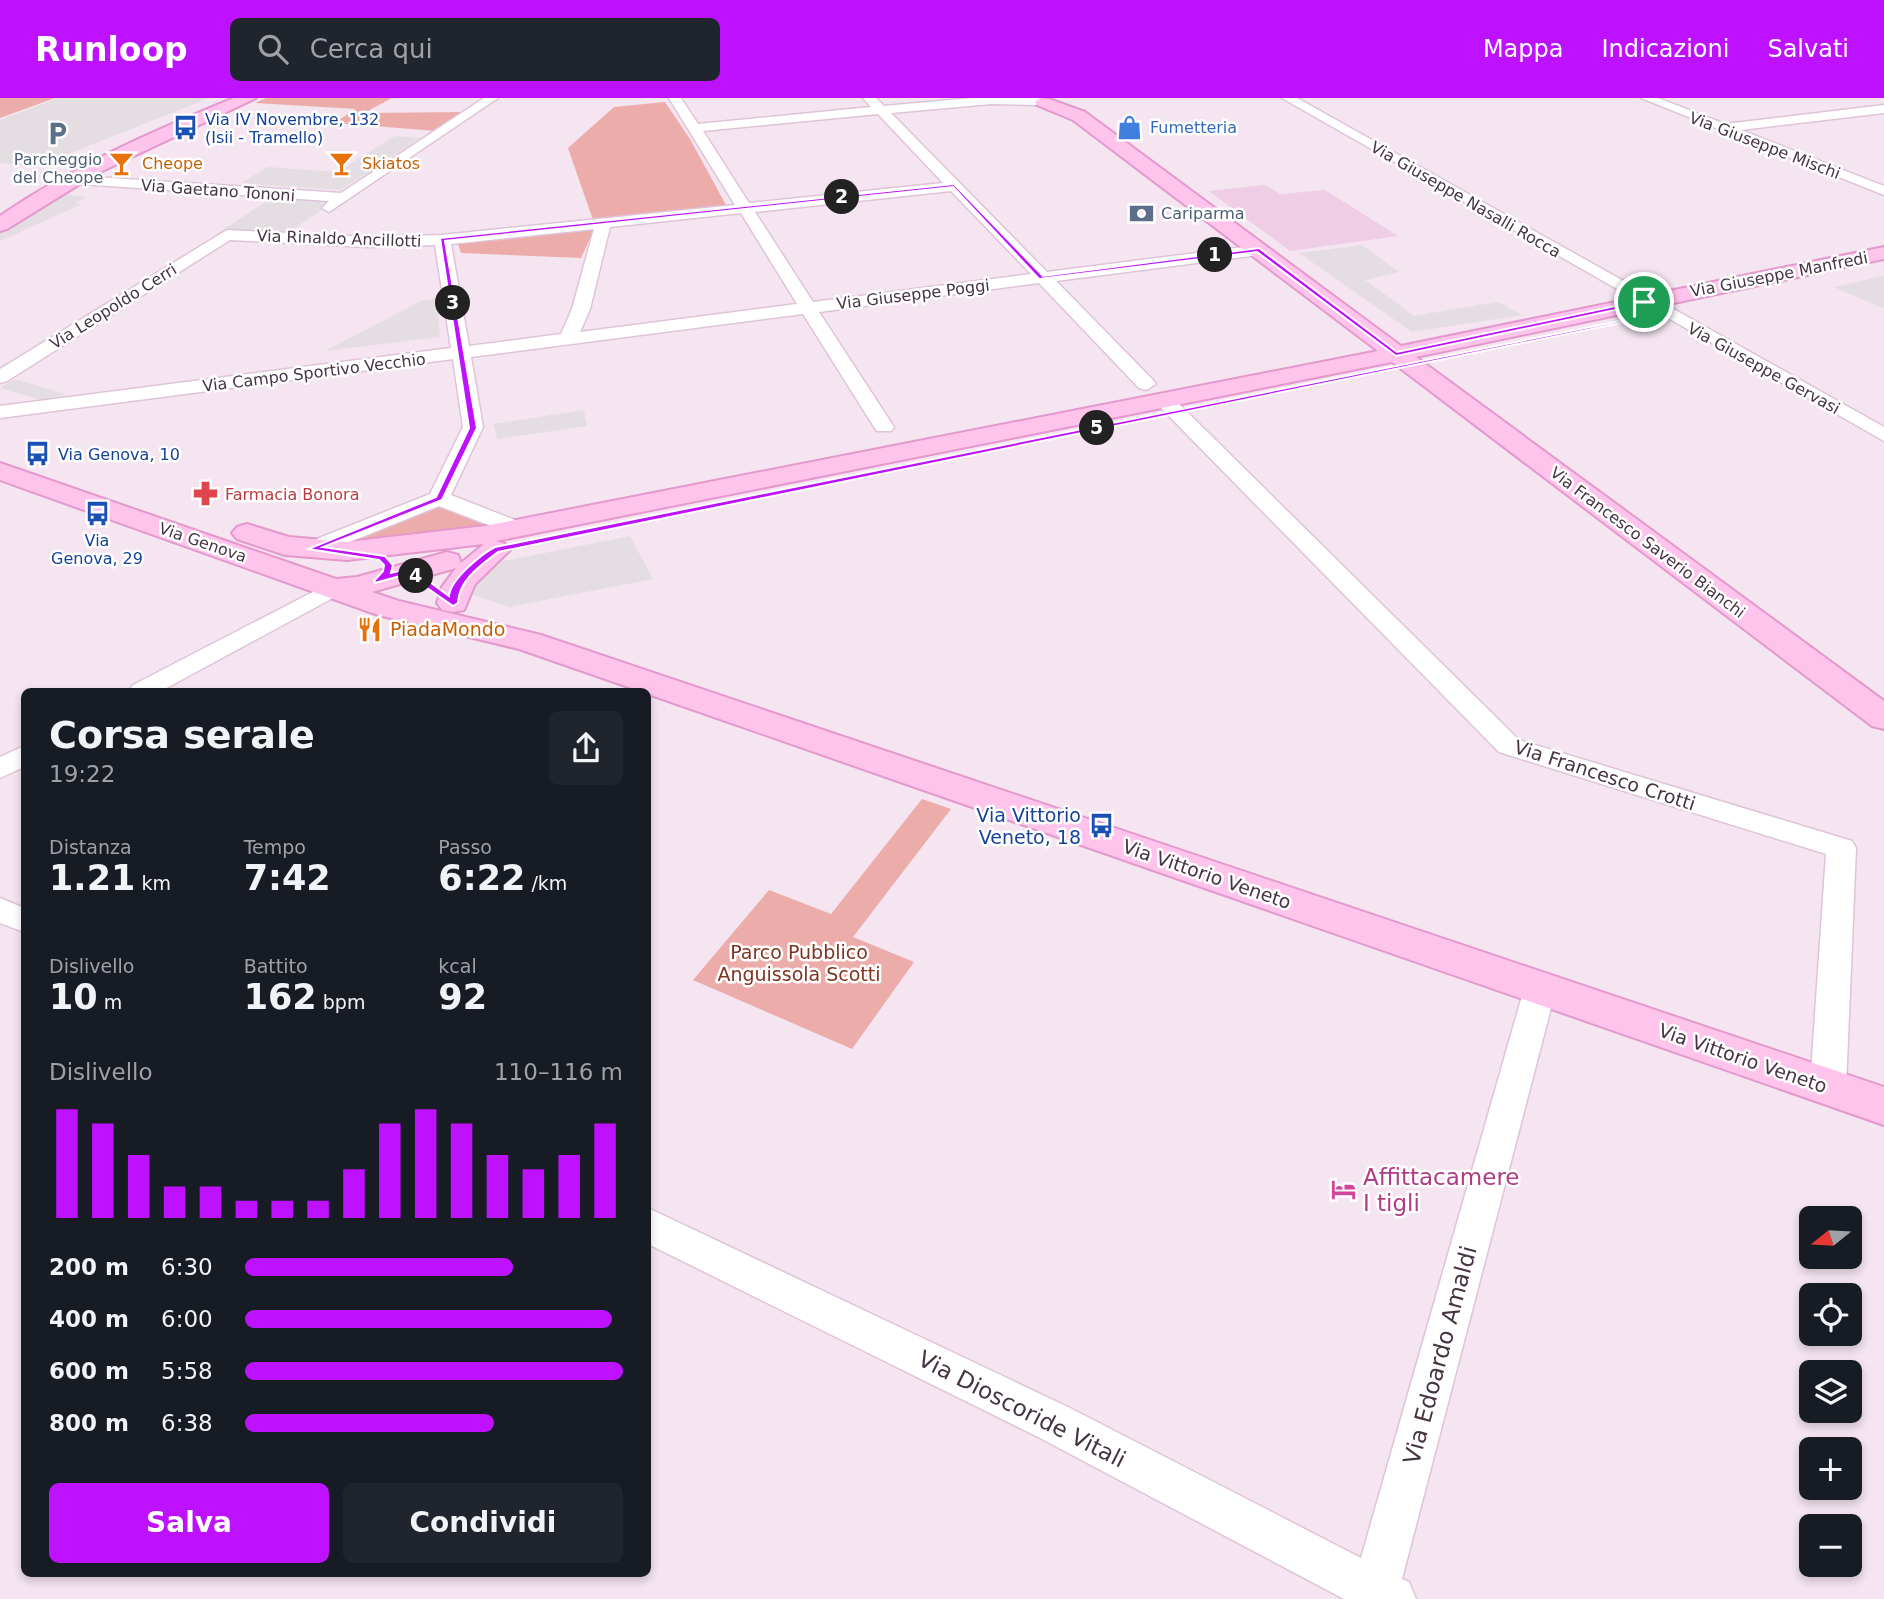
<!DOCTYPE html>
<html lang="it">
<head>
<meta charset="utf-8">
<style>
	:root { --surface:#171b24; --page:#20242c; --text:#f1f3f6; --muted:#9ea1a6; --accent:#be11ff }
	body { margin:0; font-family:"DejaVu Sans",sans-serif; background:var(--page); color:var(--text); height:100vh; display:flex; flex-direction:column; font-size:26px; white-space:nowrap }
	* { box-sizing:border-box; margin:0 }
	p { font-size:23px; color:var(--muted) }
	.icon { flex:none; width:38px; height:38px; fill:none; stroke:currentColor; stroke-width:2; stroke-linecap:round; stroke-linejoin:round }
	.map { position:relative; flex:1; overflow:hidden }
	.details { position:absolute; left:21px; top:590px; width:630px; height:889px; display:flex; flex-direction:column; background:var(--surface); border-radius:10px; box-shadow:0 4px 10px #0003 }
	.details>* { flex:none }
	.needle { width:46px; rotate:252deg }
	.fabs { position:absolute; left:1799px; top:1108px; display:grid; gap:14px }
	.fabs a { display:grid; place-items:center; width:63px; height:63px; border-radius:10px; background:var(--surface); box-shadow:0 4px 10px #0003; font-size:35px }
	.pin { position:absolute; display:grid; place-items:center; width:60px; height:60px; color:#fff; margin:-30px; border:4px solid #fff; border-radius:50%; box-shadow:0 2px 7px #0007 }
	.km { position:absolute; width:35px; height:35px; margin:-18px; border-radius:50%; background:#222; color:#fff; font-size:19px; line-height:35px; text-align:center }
	.round { display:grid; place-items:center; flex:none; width:74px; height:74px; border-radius:10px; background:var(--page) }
	.overview { display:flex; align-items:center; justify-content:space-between; height:119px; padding:0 28px }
	h1 { font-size:38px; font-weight:600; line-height:52px }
	.stats { display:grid; grid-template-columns:repeat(3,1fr); gap:10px; height:119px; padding:7px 28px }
	.stats div { display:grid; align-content:center }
	.stats b { font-size:35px; font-weight:600 }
	.stats small { font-size:19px; font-weight:400 }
	.stats p { font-size:19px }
	.chart { height:196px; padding:14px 28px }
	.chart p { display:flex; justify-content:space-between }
	.chart svg { width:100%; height:126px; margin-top:7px; stroke:var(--accent); stroke-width:6 }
	.action { display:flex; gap:14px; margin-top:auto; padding:14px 28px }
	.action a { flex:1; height:80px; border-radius:10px; background:var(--accent); color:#fff; font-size:28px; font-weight:600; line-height:80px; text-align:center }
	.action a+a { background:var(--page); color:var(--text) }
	ul { padding:0 28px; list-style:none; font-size:23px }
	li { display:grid; grid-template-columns:112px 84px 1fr; align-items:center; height:52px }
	li i { height:18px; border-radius:9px; background:var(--accent) }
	header { display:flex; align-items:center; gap:42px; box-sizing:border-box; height:98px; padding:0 35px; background:var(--accent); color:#fff }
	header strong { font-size:33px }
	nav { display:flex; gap:38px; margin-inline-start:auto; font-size:24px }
	.search { width:490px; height:63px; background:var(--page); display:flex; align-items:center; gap:18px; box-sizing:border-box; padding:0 24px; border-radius:10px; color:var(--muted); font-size:26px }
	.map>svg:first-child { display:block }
	.education { fill:#efcde5 }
	.green { fill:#ecacaa }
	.parking { fill:#e4dee3 }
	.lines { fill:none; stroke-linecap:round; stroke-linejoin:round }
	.street-casing { stroke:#dec4d8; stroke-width:3 }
	.secondary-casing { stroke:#e598cc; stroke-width:4 }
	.street { fill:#fff; fill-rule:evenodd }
	.secondary { fill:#ffc4eb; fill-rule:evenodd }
	.route { fill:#be11ff; stroke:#fff; stroke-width:2; fill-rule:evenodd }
	.labels { text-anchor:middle; stroke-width:5; stroke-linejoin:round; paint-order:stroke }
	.far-transit-label { font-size:16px; fill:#164399; stroke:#fff; text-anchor:start }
	.far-shop-label { font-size:16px; fill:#366cbe; stroke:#fff; text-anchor:start }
	.far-street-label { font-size:16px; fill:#473443; stroke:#fff }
	.far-service-label { font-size:16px; fill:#4e5e75; stroke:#fff }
	.far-food-label { font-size:16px; fill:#c56008; stroke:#fff; text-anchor:start }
	.far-health-label { font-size:16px; fill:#be3a42; stroke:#fff; text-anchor:start }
	.food-label { font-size:19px; fill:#c56008; stroke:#fff; text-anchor:start }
	.street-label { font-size:19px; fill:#473443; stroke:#fff }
	.transit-label { font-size:19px; fill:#164399; stroke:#fff; text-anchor:end }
	.park-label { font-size:19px; fill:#7e3422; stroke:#fff }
	.near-hotel-label { font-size:23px; fill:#b23c85; stroke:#fff; text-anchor:start }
	.near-street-label { font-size:23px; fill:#473443; stroke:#fff }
</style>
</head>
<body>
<header>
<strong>Runloop</strong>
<div class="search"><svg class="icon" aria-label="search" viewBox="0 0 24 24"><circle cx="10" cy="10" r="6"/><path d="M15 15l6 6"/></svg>Cerca qui</div>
<nav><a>Mappa</a><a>Indicazioni</a><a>Salvati</a></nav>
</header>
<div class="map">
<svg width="1884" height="1501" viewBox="0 0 1884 1501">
	<rect width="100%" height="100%" fill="#f4e5f0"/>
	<polygon class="education" points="1265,87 1280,96 1325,92 1398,138 1290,153 1209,93"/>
	<g class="green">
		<polygon points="0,0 55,0 0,20"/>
		<polygon points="266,0 392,0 364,15 465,14 437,33 334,25 356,11 255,5"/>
		<polygon points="665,4 690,41 726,107 593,122 568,50 614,9"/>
		<polygon points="596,128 581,160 461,155 458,146 464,141"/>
		<polygon points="435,407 500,433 341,449"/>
		<polygon points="922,701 951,711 853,839 914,864 852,951 693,882 769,792 831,816"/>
	</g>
	<g class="parking">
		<polygon points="58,0 209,0 35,69 0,65 0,22"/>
		<polygon points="395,38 420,40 340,92 241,85 268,69 337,74"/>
		<polygon points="54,95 87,99 74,105 82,106 0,143 0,135"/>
		<polygon points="271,100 335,103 286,136 218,135"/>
		<polygon points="1362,147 1399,174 1365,182 1414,218 1498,204 1522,217 1412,234 1299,155"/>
		<polygon points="1884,178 1884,211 1834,189"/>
		<polygon points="437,201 440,239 325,253 423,202"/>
		<polygon points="15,281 66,296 47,304 0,290"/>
		<polygon points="584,312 587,328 497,341 494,326"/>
		<polygon points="630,438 653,481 509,509 468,495 499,464"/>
	</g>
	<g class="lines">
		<defs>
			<g id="street">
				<polygon points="484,0 498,0 329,114 322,110 329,103 50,84 43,80 50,76 341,95"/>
				<path d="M669,0H681L698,26L871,9L863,0H876L884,8L972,0H1040L1042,3L1036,7L991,6L891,15L1047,174L1259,147L1267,152L1259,157L1056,183L1153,282L1156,286L1146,292L1139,290L1039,185L819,214L894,329L891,333H877L874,329L803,216L471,259L483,329L451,397L525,426L528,431L525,436L517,438L439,408L320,456H304L301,451L304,446L430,396L463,329L453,261L0,320V308L451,250L435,147L368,149L230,142L7,283L0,285V271L227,132L368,139L442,137L735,107ZM878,16L943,85L749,105L703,33ZM951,93L1031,176L813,204L755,114ZM741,115L797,206L580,234L590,211L610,129ZM594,131L572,211L561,236L469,248L451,146Z"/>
				<polygon points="1282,0 1297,0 1884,329 1884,343"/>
				<polygon points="1641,0 1658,0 1725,26 1884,7 1884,15 1741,32 1884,88 1884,97"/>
				<polygon points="1163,295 1170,297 1519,642 1852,743 1856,750 1846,989 1840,999 1828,1004 1816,999 1810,989 1826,756 1499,654 1156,305 1153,301"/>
				<polygon points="334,483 342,485 346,490 342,495 161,593 129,593 133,587"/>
				<polygon points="24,648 24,669 0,680 0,659"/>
				<polygon points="0,800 24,810 24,834 0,825"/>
				<polygon points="1540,878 1552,882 1556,891 1402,1481 1409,1484 1416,1501 1344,1501 1040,1340 648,1146 648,1110 1070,1310 1361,1460 1524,891 1528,882"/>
			</g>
			<g id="secondary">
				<path d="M234,0H256L96,76L7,131L0,133V118C73,68 153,33 234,0Z"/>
				<polygon points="1040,0 1049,1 1085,14 1401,248 1884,149 1884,161 1416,259 1884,603 1884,631 1872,628 1392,264 496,443 505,446 510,452 475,486 464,512 453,514 442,512 437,505 442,489 456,470 372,494 399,503 541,537 1884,989 1884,1027 648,596 648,593 640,593 519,551 378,517 0,382 0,365 336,481 357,479 447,454 458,457 461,465 484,446 347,462 285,457 237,441 232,435 237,429 247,426 289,439 347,444 485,428 1378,253 1073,22 1037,7 1035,4"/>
			</g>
		</defs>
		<use href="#street" class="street-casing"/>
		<use href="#secondary" class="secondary-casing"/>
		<use href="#street" class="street"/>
		<use href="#secondary" class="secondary"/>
	</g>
	<path class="route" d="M954,86L1043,178L1259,150L1397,254L1644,202L1670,215L498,454C480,468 459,482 458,505L453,508L407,476L375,485L374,483L383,473L384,467L379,462L308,451L436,399L469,330L440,140ZM953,89L1039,181L1257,154L1396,258L1643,206L1660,215L495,449C481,456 450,482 449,498L411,470L391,475L393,467L385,458L323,449L442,402L477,330L445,143Z"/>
	<defs>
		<symbol id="shop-bare" viewBox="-9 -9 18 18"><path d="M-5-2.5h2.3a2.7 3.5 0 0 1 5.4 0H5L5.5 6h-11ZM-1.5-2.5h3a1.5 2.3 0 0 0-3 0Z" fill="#3f7fe0" stroke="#fff" stroke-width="2.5" paint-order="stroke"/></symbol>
		<symbol id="bus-bare" viewBox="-9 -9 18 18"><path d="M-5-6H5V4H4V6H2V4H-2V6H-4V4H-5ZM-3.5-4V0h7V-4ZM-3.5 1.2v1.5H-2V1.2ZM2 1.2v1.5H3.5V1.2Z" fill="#1a4fb4" stroke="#fff" stroke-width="2.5" paint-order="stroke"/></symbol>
		<symbol id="parking-bare" viewBox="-9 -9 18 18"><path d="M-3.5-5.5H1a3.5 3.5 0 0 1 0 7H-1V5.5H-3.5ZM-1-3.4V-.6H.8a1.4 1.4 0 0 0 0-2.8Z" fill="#5c6f8a" stroke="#fff" stroke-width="2.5" paint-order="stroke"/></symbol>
		<symbol id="bar-bare" viewBox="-9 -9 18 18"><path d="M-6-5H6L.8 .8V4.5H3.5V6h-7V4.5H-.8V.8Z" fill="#e8710a" stroke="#fff" stroke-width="2.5" paint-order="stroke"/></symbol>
		<symbol id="bank-bare" viewBox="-9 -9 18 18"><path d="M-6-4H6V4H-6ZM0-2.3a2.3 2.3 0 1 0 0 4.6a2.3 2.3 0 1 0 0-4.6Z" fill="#5c6f8a" stroke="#fff" stroke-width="2.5" paint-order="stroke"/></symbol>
		<symbol id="pharmacy-bare" viewBox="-9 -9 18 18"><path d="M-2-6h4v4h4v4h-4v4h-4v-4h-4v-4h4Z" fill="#e0444e" stroke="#fff" stroke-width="2.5" paint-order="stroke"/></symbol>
		<symbol id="restaurant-bare" viewBox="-9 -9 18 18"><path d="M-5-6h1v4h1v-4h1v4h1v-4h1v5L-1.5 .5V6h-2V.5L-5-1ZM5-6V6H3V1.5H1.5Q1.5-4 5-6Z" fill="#e8710a" stroke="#fff" stroke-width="2.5" paint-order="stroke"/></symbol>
		<symbol id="hotel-bare" viewBox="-9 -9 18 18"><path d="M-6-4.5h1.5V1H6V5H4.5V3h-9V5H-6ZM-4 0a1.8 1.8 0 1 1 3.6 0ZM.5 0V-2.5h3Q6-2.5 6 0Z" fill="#d1479c" stroke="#fff" stroke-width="2.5" paint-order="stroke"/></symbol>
	</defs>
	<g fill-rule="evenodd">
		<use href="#shop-bare" x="1112" y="12" width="35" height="35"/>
		<use href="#bus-bare" x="168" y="12" width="35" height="35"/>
		<use href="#parking-bare" x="40" y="18" width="35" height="35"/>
		<use href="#bar-bare" x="104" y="48" width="35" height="35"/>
		<use href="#bar-bare" x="324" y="48" width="35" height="35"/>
		<use href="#bank-bare" x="1124" y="98" width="35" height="35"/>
		<use href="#bus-bare" x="20" y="338" width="35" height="35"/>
		<use href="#pharmacy-bare" x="188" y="378" width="35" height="35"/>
		<use href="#bus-bare" x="80" y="398" width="35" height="35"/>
		<use href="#restaurant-bare" x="352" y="514" width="35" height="35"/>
		<use href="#bus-bare" x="1084" y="710" width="35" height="35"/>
		<use href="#hotel-bare" x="1326" y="1074" width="35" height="35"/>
	</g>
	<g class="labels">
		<g class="far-transit-label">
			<text x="205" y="27">Via IV Novembre, 132<tspan x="205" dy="18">(Isii - Tramello)</tspan></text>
			<text x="58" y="362">Via Genova, 10</text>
			<text x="97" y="448" text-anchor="middle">Via<tspan x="97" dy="18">Genova, 29</tspan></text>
		</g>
		<g class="far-shop-label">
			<text x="1150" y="35">Fumetteria</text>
		</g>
		<g class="far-street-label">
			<text transform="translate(1765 47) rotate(21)" y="6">Via Giuseppe Mischi</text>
			<text transform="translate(218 92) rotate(4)" y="6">Via Gaetano Tononi</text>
			<text transform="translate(1466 101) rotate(30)" y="6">Via Giuseppe Nasalli Rocca</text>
			<text transform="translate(339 140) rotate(2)" y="6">Via Rinaldo Ancillotti</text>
			<text transform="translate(1779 176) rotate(-11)" y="6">Via Giuseppe Manfredi</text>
			<text transform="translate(913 196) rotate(-7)" y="6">Via Giuseppe Poggi</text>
			<text transform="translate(113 208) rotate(-32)" y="6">Via Leopoldo Cerri</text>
			<text transform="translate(1764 270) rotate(29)" y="6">Via Giuseppe Gervasi</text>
			<text transform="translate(314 274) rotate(-7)" y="6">Via Campo Sportivo Vecchio</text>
			<text transform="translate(203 444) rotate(19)" y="6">Via Genova</text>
			<text transform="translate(1648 444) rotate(37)" y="6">Via Francesco Saverio Bianchi</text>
		</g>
		<g class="far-service-label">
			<text x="58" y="67">Parcheggio<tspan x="58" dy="18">del Cheope</tspan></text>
			<text x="1161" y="121" text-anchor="start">Cariparma</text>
		</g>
		<g class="far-food-label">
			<text x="142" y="71">Cheope</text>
			<text x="362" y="71">Skiatos</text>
		</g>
		<g class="far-health-label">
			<text x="225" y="402">Farmacia Bonora</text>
		</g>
		<g class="food-label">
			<text x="390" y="538">PiadaMondo</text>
		</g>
		<g class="street-label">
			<text transform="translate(1605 677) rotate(18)" y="7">Via Francesco Crotti</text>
			<text transform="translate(1207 776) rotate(19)" y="7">Via Vittorio Veneto</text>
			<text transform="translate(1743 960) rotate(19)" y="7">Via Vittorio Veneto</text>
		</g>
		<g class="transit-label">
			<text x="1081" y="724">Via Vittorio<tspan x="1081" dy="22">Veneto, 18</tspan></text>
		</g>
		<g class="park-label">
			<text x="799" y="861">Parco Pubblico<tspan x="799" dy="22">Anguissola Scotti</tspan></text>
		</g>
		<g class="near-hotel-label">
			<text x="1363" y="1087">Affittacamere<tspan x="1363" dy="26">I tigli</tspan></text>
		</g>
		<g class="near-street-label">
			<text transform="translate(1440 1257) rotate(-75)" y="8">Via Edoardo Amaldi</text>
			<text transform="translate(1022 1311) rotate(27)" y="8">Via Dioscoride Vitali</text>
		</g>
	</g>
</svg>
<div class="fabs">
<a><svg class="needle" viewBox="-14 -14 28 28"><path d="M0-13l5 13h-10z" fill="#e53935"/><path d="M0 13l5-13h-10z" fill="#9ea1a6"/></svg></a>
<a><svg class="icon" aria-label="locate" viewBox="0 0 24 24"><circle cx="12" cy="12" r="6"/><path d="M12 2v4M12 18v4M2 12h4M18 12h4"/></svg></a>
<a><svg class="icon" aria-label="layers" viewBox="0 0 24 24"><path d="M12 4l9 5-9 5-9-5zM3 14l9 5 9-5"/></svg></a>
<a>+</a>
<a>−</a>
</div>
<div class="pin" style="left:1644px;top:204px;background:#1e9e55"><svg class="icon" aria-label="arrive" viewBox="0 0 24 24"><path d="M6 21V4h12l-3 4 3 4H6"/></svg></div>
<b class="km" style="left:1215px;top:157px">1</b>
<b class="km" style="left:842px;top:99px">2</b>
<b class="km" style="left:453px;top:205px">3</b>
<b class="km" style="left:416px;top:478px">4</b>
<b class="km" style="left:1097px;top:330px">5</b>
<section class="details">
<div class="overview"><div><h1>Corsa serale</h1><p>19:22</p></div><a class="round"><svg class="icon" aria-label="share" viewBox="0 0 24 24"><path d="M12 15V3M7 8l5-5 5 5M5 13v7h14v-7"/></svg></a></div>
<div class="stats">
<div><p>Distanza</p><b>1.21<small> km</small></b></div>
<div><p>Tempo</p><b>7:42</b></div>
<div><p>Passo</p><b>6:22<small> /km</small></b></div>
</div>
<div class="stats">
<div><p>Dislivello</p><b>10<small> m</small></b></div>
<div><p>Battito</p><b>162<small> bpm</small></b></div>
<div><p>kcal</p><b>92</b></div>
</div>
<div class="chart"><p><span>Dislivello</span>110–116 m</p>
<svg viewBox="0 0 160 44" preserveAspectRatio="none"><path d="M5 44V6M15 44V11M25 44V22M35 44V33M45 44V33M55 44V38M65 44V38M75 44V38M85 44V27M95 44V11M105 44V6M115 44V11M125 44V22M135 44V27M145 44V22M155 44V11"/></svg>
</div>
<ul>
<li><b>200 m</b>6:30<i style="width:71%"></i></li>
<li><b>400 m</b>6:00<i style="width:97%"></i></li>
<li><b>600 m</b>5:58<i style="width:100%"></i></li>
<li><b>800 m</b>6:38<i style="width:66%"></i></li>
</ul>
<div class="action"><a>Salva</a><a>Condividi</a></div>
</section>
</div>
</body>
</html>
